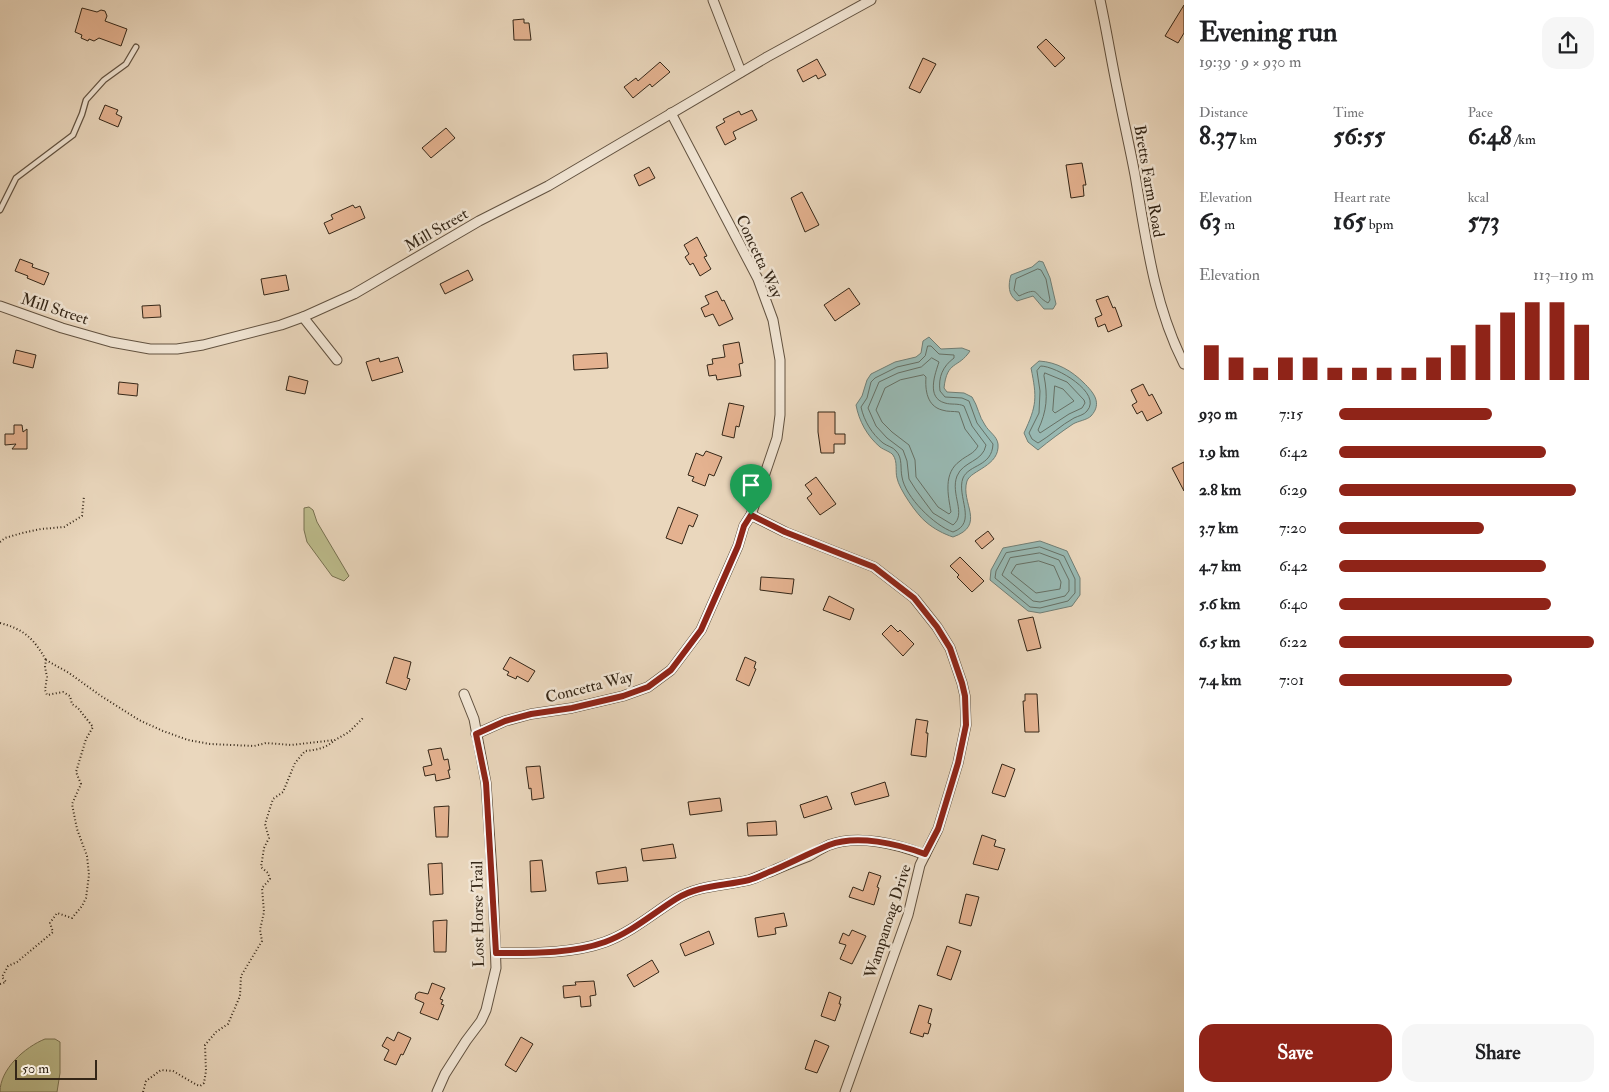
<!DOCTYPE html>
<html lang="en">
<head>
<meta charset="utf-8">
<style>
	:root { --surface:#fff; --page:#f6f6f6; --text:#202124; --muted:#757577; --accent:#8f2418 }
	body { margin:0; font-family:"IM FELL Double Pica",serif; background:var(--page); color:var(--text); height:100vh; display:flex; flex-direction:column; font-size:19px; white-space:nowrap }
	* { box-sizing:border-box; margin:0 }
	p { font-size:16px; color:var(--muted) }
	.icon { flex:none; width:28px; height:28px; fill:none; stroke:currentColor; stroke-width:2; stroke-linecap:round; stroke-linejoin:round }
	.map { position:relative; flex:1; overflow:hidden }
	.panel { display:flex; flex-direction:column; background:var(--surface); width:425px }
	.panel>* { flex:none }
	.scale { position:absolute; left:15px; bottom:12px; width:82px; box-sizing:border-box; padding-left:5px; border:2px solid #342617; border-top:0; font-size:14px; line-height:18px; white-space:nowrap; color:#342617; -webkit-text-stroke:4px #f1e5d4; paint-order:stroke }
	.pin { position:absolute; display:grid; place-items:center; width:42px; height:42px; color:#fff; margin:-51px -21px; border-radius:50% 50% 50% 0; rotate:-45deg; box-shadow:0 0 5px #0007 }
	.pin .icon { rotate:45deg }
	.round { display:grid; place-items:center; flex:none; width:52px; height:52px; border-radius:15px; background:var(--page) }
	.headline { display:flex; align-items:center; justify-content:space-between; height:85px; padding:0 15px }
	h1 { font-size:28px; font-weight:700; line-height:38px }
	.stats { display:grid; grid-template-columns:repeat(3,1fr); gap:8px; height:85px; padding:5px 15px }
	.stats div { display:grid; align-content:center }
	.stats b { font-size:25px; font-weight:700 }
	.stats small { font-size:14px; font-weight:400 }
	.stats p { font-size:14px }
	.chart { height:140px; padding:10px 15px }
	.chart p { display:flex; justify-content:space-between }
	.chart svg { width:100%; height:90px; margin-top:5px; stroke:var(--accent); stroke-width:6 }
	.action { display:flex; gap:10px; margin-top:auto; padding:10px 15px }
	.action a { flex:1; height:58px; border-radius:15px; background:var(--accent); color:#fff; font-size:20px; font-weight:700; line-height:58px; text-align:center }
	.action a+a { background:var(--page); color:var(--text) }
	ul { padding:0 15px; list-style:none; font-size:16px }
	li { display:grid; grid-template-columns:80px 60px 1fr; align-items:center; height:38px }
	li i { height:12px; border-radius:6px; background:var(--accent) }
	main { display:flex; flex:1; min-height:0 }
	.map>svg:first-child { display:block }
	.green { fill:#bdbd8d; stroke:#787252 }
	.water { fill:#98b9b3; stroke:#707e75 }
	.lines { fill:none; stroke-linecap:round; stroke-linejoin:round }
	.shore { stroke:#667065; stroke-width:1 }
	.building { fill:#e4b290; stroke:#342617 }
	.lane-casing { stroke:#625240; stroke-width:7 }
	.street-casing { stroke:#625240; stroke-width:11 }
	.path { stroke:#342617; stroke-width:2; stroke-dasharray:1 2.5; stroke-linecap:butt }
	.lane { stroke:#f1e5d4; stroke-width:4.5 }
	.street { stroke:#f1e5d4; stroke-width:9 }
	.route-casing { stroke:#fff; stroke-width:10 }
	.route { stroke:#8f2418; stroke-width:6 }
	.labels { text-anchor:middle; stroke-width:5; stroke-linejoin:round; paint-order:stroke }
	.street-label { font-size:16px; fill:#342617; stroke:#f1e5d4 }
</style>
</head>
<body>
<main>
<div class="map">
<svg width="1184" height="1092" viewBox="0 0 1184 1092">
	<rect width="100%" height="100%" fill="#ead7bd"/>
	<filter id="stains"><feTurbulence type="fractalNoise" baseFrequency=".004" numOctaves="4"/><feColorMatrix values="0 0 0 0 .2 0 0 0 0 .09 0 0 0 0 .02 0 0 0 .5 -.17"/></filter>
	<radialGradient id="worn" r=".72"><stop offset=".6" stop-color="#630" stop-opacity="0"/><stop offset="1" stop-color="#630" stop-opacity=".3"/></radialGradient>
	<g class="green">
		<polygon points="309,507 313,510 317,522 349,576 344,581 332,576 307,542 304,530 304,508"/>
		<path d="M45,1039H55L60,1042V1073L57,1092H0C0,1069 25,1047 45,1039Z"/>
	</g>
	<g class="water">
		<path d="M1039,261L1043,262L1050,278L1056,304L1053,309H1044L1033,296L1017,301C1008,295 1008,285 1011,275L1032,267Z"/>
		<path d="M929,337L941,349L962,348L970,351C958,369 947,360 944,388L947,392L964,393L972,397C978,406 979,417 985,425C989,432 997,436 998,444C1000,466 971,470 967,481C960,503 987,525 953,537C944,534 934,529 926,522C917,515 899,489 897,478C895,471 898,462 893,455C891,452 884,450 880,447C867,436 859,421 856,405L862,396L867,380L871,374L895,362L916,357L921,353L923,341Z"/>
		<path d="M1039,361C1057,362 1072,371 1084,383C1093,392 1103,403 1091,416C1087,420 1078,421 1073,424C1061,432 1049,441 1038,450L1028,442L1024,433C1037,405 1037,398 1031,368Z"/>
		<polygon points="1040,541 1067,551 1080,578 1080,595 1072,606 1040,613 1028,611 990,580 991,570 1003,548"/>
	</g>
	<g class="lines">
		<g class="shore">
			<path d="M1038,269L1041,270L1046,279L1050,300L1048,303C1032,294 1041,286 1019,296L1014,290L1016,279Z"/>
			<path d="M928,346H931L939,354L954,355V358C943,366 938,377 940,391L945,397L962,398L969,401L977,423L993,444C992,467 969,464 963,478C956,496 978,523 953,532C935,526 905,497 902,477C900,469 903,458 896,451C893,447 887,446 883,443C872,434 864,421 861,407L867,398L871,382L875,378L897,367L919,362L925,356Z"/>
			<path d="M932,358L939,362C935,374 926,398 945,403C951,405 958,403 964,406L972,426L986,445C983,462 963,461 957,476C950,494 967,514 953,525L933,513L916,490L909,479L907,461L903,450L887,438L876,426L868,408L879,382L898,373L921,367Z"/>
			<path d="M1041,366C1056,366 1103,393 1087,411C1084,415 1078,416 1074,418C1061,425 1050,436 1038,443L1032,439L1029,433L1039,413L1040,391L1037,371Z"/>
			<path d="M1045,373L1067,382L1084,400L1085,403L1082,408L1069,414L1040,433L1038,430C1047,411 1048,396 1044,376Z"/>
			<path d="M924,375L926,377C925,390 927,406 942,410C948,412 953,411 959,412L965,429L978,446C974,454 967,455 960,461C943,473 948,495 951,512L949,514L938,507L916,477L915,460L909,445L892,432L882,422L876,410L885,388L900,380Z"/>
			<polygon points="1055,386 1063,389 1074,401 1055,413 1053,411"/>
			<polygon points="1040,547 1064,556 1075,579 1075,593 1068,601 1040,608 1030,607 995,578 996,571 1006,553"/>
			<polygon points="1040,553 1059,560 1069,580 1069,591 1065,596 1040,602 1033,601 1002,575 1010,558"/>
			<polygon points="1039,561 1054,566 1061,582 1060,589 1036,593 1011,573 1016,565"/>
		</g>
	</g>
	<g class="building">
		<polygon points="1184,5 1184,33 1178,43 1165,36"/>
		<polygon points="82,8 97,12 101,10 105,11 107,16 105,21 127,29 121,46 99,38 94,41 89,39 88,41 81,38 82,35 75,32"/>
		<polygon points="524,19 524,23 529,23 531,40 514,40 513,20"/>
		<polygon points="1046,39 1065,58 1055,67 1037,47"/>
		<polygon points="923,58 936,64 920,93 909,88"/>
		<polygon points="817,59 826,75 818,79 816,75 803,82 797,70"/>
		<polygon points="660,62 670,72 652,87 650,84 633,98 624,87 636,78 638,81"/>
		<polygon points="105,105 118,110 116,114 122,117 118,127 99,119"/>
		<polygon points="752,110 757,120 733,132 736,139 725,145 716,127 725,122 723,119 739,111 741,115"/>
		<polygon points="446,128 455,138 431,158 422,148"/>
		<polygon points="1082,163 1086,185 1083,185 1084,196 1071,198 1066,165"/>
		<polygon points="649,167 655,178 639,186 634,175"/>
		<polygon points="802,192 819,225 805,232 791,198"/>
		<polygon points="353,205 355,208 360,206 365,218 329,234 324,223 333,219 331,215"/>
		<polygon points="697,237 707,256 704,257 711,269 700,276 693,263 690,265 685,257 689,254 684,245"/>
		<polygon points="20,259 33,264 32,267 49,273 44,285 27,278 28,276 15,271"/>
		<polygon points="468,270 473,280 445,294 440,284"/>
		<polygon points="286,275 289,290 264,295 261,279"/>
		<polygon points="849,288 860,304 835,321 824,305"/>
		<polygon points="717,291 722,301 724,300 733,319 719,326 713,314 705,317 701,308 709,304 705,296"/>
		<polygon points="1108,296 1113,308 1115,307 1122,326 1108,332 1105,324 1098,327 1095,318 1102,315 1096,300"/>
		<polygon points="160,305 161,317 143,318 142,306"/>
		<polygon points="739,342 743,363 739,364 741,376 717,380 716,375 709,376 707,365 713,364 712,359 725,357 723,345"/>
		<polygon points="16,350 36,355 33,368 13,363"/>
		<polygon points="607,353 608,368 574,370 573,355"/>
		<polygon points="398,357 403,372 372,381 366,362 379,358 380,362"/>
		<polygon points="289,376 308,381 305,394 286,390"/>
		<polygon points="119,382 138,384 137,396 118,394"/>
		<polygon points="1143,384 1149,396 1152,394 1162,413 1147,421 1142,411 1137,414 1132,405 1137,402 1131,390"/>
		<polygon points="729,403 744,406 739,427 736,426 734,438 722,435"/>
		<polygon points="818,412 835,412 835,434 845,434 845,444 834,444 834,453 821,453 818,432"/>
		<polygon points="14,425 22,425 23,432 27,429 27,449 12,449 16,444 5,445 5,434 14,434"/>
		<polygon points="706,451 722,457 714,476 709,474 705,486 692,481 694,477 688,475 696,453 703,456"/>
		<polygon points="1184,462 1184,491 1172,468"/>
		<polygon points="816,477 836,504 820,515 807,498 812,494 805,485"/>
		<polygon points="678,507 698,515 693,527 689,525 682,544 666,538"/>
		<polygon points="988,531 994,539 982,549 975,541"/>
		<polygon points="960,557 984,581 972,592 957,577 959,575 950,566"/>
		<polygon points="761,577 794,579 792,594 760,590"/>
		<polygon points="829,596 854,609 850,620 823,610"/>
		<polygon points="1033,617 1041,648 1027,651 1018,620"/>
		<polygon points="891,625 898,632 900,630 914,644 903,656 882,634"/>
		<polygon points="394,657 411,662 407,678 410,679 406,690 386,683"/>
		<polygon points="510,657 535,671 528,682 517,676 516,679 507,675 509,672 503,669"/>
		<polygon points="745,657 756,662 754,668 756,669 749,686 736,680"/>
		<polygon points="1025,694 1037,694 1039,732 1025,732 1023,701 1025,701"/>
		<polygon points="916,719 928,721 926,733 928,733 926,757 911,755"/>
		<polygon points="441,748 444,760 448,759 450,770 448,770 450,778 436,781 435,774 425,776 423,767 432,765 428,750"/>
		<polygon points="1002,764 1015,769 1005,797 992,793"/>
		<polygon points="540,766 544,798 532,800 531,788 529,789 526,767"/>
		<polygon points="885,782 889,796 855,805 851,793"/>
		<polygon points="827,796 832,809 804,818 800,805"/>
		<polygon points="720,798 722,811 690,815 688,802"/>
		<polygon points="449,806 448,837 436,837 434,807"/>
		<polygon points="776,821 777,835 748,836 747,823"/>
		<polygon points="982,835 996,840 994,846 1005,849 998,870 973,864"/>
		<polygon points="673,844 676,858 643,861 641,849"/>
		<polygon points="542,860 546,891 531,892 530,861"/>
		<polygon points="442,863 443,894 430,895 428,864"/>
		<polygon points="626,867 628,881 598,884 596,872"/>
		<polygon points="869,872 881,876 877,887 879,888 874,905 849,897 853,887 863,891"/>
		<polygon points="966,894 979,897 971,926 959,923"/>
		<polygon points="784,913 787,926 775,928 776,934 758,937 755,918"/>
		<polygon points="447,920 446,952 434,952 433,921"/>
		<polygon points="852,930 866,936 852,964 840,959 846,945 839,943 843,933 849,936"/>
		<polygon points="709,931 714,944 685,956 680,944"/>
		<polygon points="947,946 961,951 951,980 937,975"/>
		<polygon points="652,960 659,972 634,987 627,975"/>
		<polygon points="594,981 596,995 590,996 591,1006 581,1007 580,996 564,998 563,986 576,985 575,982"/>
		<polygon points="432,983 445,988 440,999 443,1000 441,1004 444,1005 438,1020 420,1013 424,1003 415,999 416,994 419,992 428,994"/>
		<polygon points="829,992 841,997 839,1004 841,1004 835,1021 821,1016"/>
		<polygon points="919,1005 932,1009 928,1023 931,1024 928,1034 924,1033 923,1037 910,1033"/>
		<polygon points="398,1032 411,1038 403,1055 401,1054 396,1065 384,1060 389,1050 382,1046 387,1037 394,1041"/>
		<polygon points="521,1037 533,1044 516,1072 505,1065"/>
		<polygon points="815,1040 829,1046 817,1073 805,1069"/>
	</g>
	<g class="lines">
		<defs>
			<polyline id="lane" points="0,210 16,178 73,135 82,114 86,100 104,80 126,64 136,47"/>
			<g id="street">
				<polyline points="713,0 741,72"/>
				<path d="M1100,0C1107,32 1112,65 1119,97C1124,123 1130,148 1135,175C1146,239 1154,305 1184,364"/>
				<polyline points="0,306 62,328 111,342 150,349 177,349 203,345 281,325 303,317 354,294 479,221 548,186 767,57 871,0"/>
				<polyline points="303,317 337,360"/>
				<polyline points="751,515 785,532 874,567 914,598 937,627 950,648 962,683 965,696 966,725 958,763 938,829 920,865 908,915 845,1092"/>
				<polyline points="476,734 505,721 531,714 572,708 623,696 648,687 671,670 701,630 738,546 744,526 751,515 777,438 780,415 780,360 773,320 758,279 671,113"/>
				<path d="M496,953C530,953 572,954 605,942C632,932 652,914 676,899C698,885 724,886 749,880C756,878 763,874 770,872C783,866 796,861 809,856C816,852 822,848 829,845C858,834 898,844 925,855"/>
				<polyline points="437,1092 445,1074 466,1041 481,1021 486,1010 496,968 493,887 486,783 474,719 464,694"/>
			</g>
		</defs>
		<use href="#lane" class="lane-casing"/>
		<use href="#street" class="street-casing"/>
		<g class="path">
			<polyline points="0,542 5,538 22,533 41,529 64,527 82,516 84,496"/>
			<path d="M0,623C24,629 34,639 46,660"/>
			<polyline points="0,984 6,982 2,977 8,966 17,962 53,932 50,923 57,913 72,918 82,906 86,898 89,875 87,856 77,829 72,804 81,784 76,772 86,739 93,727 78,708 72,704 70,696 63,692 47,695 45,690 47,677 45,667 46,660 69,673 101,696 139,720 163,731 188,740 210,744 254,746 266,743 291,745 335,740 349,732 364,717"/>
			<path d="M143,1092L146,1081L161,1070L173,1071L197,1085L200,1086L204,1083L206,1071L205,1045L216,1032L228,1024L240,996L241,976L262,941L260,930L264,912L262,888L270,879L268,873L261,867L264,848L269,838L265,824L273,799L283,792L295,763L305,751C317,750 326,748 335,740"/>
		</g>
		<use href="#lane" class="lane"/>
		<use href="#street" class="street"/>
	</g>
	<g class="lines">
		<defs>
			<path id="route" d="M751,515L785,532L874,567L914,598L937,627L950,648L962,683L965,696L966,725L958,763L938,829L925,854C898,844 857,834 829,845C810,853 792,862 774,870C766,873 757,878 749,880C724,886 698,885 676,899C652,914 632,932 605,942C572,954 530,953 496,953L486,783L476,734L505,721L531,714L572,708L623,696L648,687L671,670L701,630L738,546L744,526Z"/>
		</defs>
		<use href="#route" class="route-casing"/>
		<use href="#route" class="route"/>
	</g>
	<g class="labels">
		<g class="street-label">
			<text transform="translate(1150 181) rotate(80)" y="6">Bretts Farm Road</text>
			<text transform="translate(436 229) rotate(-30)" y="6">Mill Street</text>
			<text transform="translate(760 256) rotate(65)" y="6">Concetta Way</text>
			<text transform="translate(55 308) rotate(18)" y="6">Mill Street</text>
			<text transform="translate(589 686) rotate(-14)" y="6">Concetta Way</text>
			<text transform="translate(477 914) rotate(-91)" y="6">Lost Horse Trail</text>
			<text transform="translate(887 921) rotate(-72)" y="6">Wampanoag Drive</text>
		</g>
	</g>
	<rect width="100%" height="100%" filter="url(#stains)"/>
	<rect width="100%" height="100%" fill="url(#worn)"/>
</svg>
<div class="scale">50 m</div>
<div class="pin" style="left:751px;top:515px;background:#1e9e55"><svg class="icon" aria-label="arrive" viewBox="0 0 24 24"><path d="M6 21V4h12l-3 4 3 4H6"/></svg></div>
</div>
<section class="panel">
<div class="headline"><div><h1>Evening run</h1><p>19:39 · 9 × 930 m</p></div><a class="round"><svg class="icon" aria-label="share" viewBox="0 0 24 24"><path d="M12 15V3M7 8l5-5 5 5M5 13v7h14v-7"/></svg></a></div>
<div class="stats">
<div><p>Distance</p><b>8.37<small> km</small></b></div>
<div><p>Time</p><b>56:55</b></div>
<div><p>Pace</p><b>6:48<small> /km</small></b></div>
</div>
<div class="stats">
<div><p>Elevation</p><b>63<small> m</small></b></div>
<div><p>Heart rate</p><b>165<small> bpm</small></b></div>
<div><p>kcal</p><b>573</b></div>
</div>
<div class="chart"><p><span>Elevation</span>113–119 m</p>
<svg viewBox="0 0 160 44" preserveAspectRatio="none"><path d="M5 44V27M15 44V33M25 44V38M35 44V33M45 44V33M55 44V38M65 44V38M75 44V38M85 44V38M95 44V33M105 44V27M115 44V17M125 44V11M135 44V6M145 44V6M155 44V17"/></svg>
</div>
<ul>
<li><b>930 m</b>7:15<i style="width:60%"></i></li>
<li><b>1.9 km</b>6:42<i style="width:81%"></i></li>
<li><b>2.8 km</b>6:29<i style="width:93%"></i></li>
<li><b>3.7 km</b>7:20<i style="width:57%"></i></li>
<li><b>4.7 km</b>6:42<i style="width:81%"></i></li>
<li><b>5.6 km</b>6:40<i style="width:83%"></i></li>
<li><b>6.5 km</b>6:22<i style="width:100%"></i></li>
<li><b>7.4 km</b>7:01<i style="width:68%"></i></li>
</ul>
<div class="action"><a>Save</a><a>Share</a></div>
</section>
</main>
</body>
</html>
